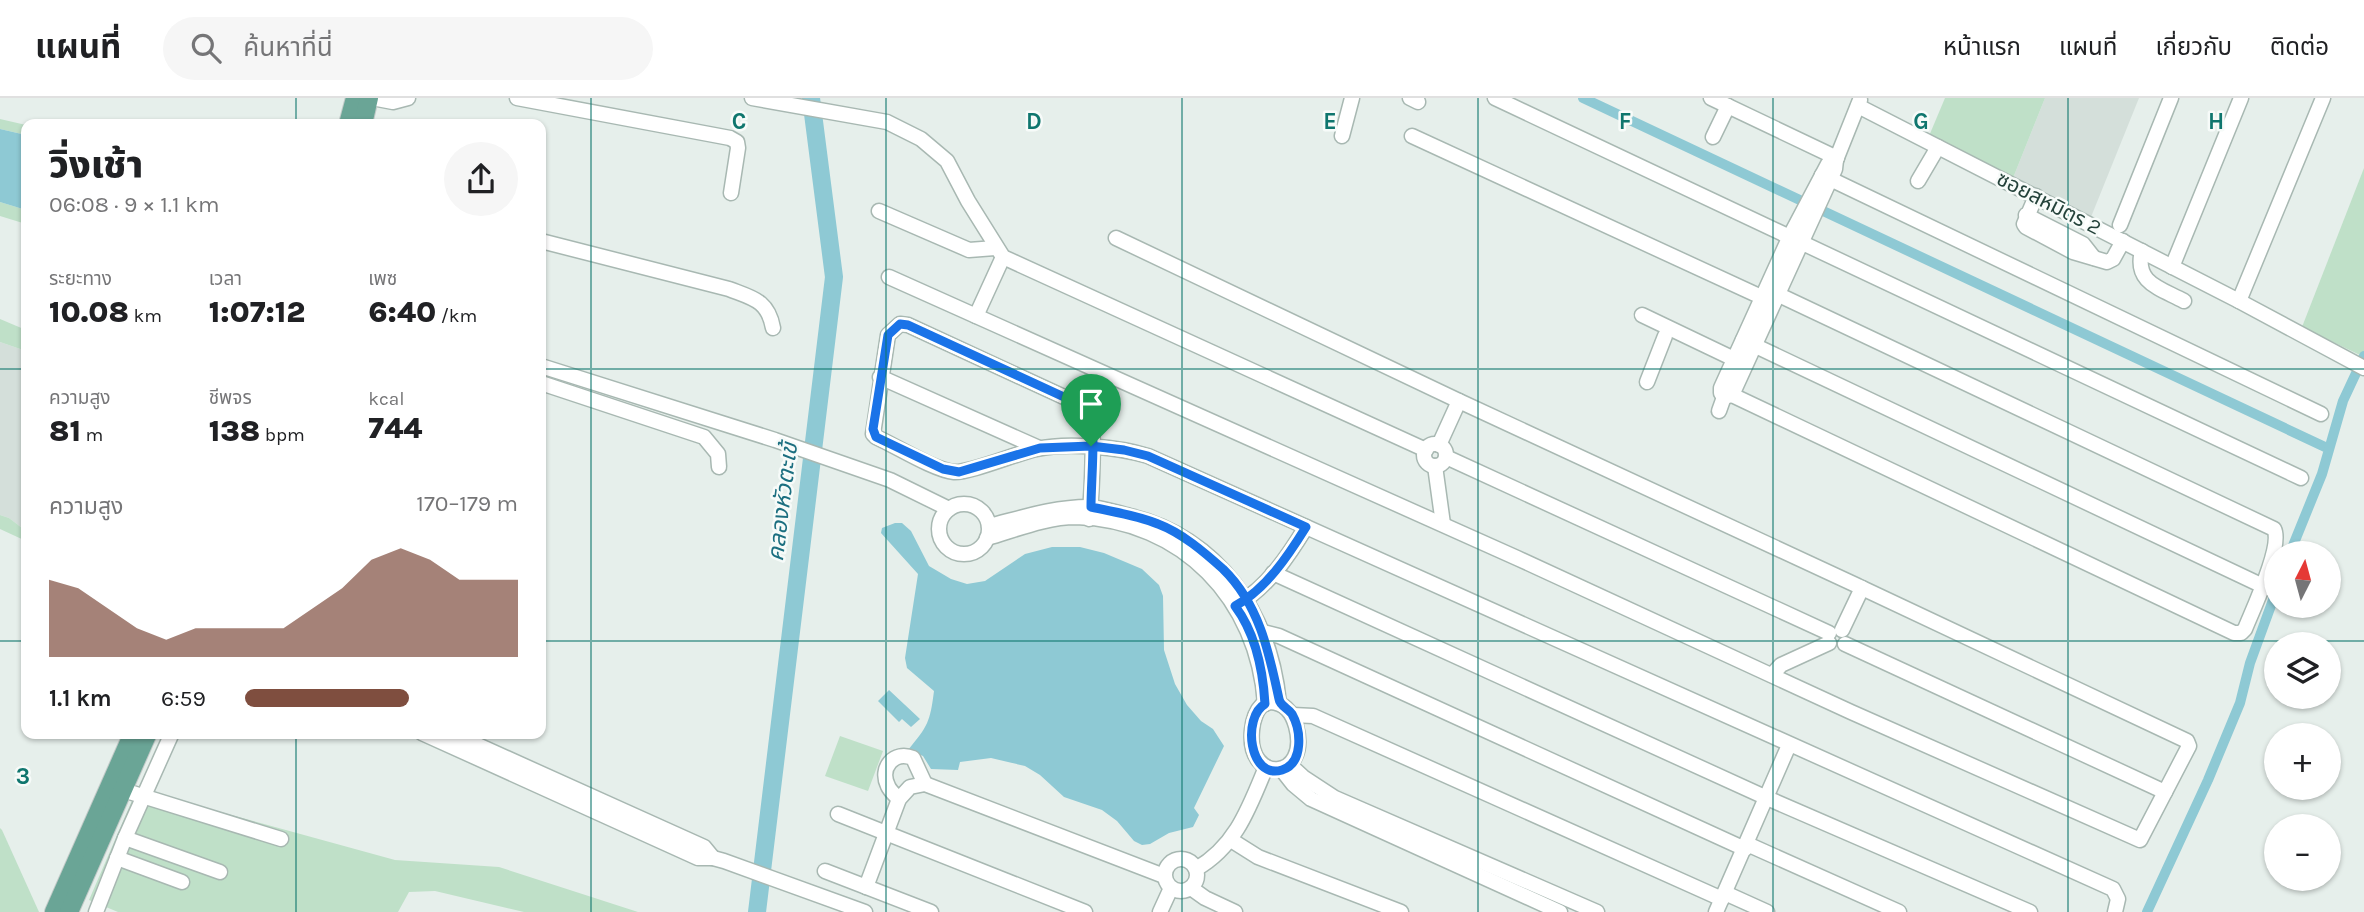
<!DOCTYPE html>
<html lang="th">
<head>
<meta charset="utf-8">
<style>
	:root { --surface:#fff; --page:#f6f6f6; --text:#202124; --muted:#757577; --line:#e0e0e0; --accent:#7f4e3f }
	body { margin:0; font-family:Karla,"Noto Sans Thai",sans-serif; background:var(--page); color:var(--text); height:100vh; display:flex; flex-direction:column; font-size:26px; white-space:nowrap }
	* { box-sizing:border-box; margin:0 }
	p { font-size:23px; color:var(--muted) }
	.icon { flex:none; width:38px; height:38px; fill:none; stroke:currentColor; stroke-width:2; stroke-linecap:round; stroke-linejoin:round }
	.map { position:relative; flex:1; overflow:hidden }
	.panel { position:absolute; left:21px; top:21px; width:525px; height:620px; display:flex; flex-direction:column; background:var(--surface); border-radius:14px; box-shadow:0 2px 5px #0004 }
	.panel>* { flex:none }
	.needle { width:46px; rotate:6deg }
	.controls { position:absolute; left:2264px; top:443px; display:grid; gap:14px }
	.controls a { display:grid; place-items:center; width:77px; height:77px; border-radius:50%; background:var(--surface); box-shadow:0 2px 5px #0004; font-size:35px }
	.pin { position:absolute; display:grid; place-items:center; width:60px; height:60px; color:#fff; margin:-72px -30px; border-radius:50% 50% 50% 0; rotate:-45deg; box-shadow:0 0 7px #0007 }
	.pin .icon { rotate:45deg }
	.round { display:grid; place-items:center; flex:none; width:74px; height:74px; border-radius:37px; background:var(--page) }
	.summary { display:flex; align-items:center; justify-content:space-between; height:119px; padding:0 28px }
	h1 { font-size:38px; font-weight:800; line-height:52px }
	.stats { display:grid; grid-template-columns:repeat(3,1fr); gap:10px; height:119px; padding:7px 28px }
	.stats div { display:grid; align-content:center }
	.stats b { font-size:30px; font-weight:800 }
	.stats small { font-size:19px; font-weight:400 }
	.stats p { font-size:19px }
	.chart { height:196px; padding:14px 28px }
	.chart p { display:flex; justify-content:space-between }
	.chart svg { width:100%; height:126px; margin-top:7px; fill:var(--accent); opacity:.7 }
	ul { padding:0 28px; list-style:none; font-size:23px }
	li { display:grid; grid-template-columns:112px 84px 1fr; align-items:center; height:52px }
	li i { height:18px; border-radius:9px; background:var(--accent) }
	header { display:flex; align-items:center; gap:42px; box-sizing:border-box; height:98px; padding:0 35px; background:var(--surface); border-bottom:2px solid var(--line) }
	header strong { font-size:33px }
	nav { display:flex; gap:38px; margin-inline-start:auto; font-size:24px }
	.search { width:490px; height:63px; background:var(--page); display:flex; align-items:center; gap:18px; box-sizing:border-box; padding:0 24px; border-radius:38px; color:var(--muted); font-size:26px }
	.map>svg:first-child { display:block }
	.built { fill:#d4dfda }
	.green { fill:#bfe0c8 }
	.water { fill:#8ec9d4 }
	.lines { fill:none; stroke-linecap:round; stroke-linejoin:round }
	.canal { stroke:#8ec9d4; stroke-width:10 }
	.river { stroke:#8ec9d4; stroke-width:18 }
	.minor-casing { stroke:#a8b8b2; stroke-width:17 }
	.major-casing { stroke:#c2cac8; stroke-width:20 }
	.minor { stroke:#fff; stroke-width:14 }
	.major { stroke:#6aa596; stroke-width:18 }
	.route-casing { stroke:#fff; stroke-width:14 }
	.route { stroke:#1a73e8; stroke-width:9 }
	.grid { fill:none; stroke:#0f766e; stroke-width:2; stroke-opacity:0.55 }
	.labels { text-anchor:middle; stroke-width:5; stroke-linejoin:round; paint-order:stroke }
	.street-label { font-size:21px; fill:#24423a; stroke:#f7fbf9 }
	.water-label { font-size:23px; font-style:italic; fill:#1c6f80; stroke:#f7fbf9 }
	.grid-label { font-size:23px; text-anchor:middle; font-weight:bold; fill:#0f766e; stroke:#f7fbf9; stroke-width:5; stroke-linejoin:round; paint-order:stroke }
</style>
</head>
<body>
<header>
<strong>แผนที่</strong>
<div class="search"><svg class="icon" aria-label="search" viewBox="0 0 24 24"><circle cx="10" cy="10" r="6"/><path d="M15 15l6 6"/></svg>ค้นหาที่นี่</div>
<nav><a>หน้าแรก</a><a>แผนที่</a><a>เกี่ยวกับ</a><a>ติดต่อ</a></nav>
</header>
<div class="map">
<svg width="2364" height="814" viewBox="0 0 2364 814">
	<rect width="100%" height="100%" fill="#e6efeb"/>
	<g class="built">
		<polygon points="2045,0 2139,0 2091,119 2013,80"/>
		<polygon points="0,244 26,253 26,433 9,420 0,417"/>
	</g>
	<g class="green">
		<polygon points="1945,0 2045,0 2013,80 1929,38"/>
		<polygon points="0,21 26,27 26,37 0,31"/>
		<polygon points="2364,70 2364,259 2302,229"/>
		<polygon points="0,104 26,112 26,126 0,118"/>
		<polygon points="0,221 26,232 26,253 0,244"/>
		<polygon points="0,417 9,420 26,433 26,443 0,431"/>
		<polygon points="840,638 883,653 868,693 825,678"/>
		<polygon points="137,691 395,762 499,769 638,814 524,814 435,793 409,794 398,814 118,814 89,802"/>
		<polygon points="0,730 2,732 39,814 0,814"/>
	</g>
	<g class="water">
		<polygon points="0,31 26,37 26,112 0,104"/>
		<path d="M895,425H902L911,433L929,468L951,481L967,486L985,483L1025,456L1052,449H1080L1104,455L1142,471L1159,487L1163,498L1164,552L1175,586L1187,607L1201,623L1213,631L1224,648L1194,710L1199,717L1193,729L1169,735L1150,746L1142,747L1134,743L1117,723L1102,712L1064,699L1040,677L1025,668L991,660L960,664L958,672L931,671L923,658L908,652C928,628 930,624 934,593L907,570L905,560L918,476L881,435L882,430Z"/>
		<polygon points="889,592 920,621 911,629 902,621 899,624 878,603"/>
	</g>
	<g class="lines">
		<g class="canal">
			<polyline points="1583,0 2325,349"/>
			<polyline points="2290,455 2322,376 2343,303 2364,258"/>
			<polyline points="2147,814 2208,682 2240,605 2250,565 2277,491"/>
		</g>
		<polyline class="river" points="757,814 834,179 811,0"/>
		<defs>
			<g id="minor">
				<polyline points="372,0 393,4 408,0"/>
				<polyline points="517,0 730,40 737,44 738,50 731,95"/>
				<polyline points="752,0 887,24 921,41 947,63 968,103 1003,159 1426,352"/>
				<polyline points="1410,0 1418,4"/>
				<polyline points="1495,0 2301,380"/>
				<polyline points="1711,0 1837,60"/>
				<polyline points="1858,8 2239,203 2364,270"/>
				<polyline points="1342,38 1352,0"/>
				<polyline points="1412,38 1770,203"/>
				<polyline points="1713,39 1728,8"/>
				<polygon points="1836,62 1835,71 1732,297 1724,299 1721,295 1721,290 1790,138 1828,66"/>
				<polyline points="1836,62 1860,2"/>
				<polyline points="1822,77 2321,316"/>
				<polyline points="1918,83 1938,49"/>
				<polyline points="2036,98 2024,126 2026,129 2073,154 2107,164 2113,161 2123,143"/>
				<polyline points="879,113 969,152 995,150"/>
				<polyline points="2026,117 2083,146 2094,160"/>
				<polyline points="2120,127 2171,0"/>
				<polyline points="1116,140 1459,303 1858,488 1862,490 1842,532"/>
				<path d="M541,143L729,191C752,200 768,202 773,230"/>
				<path d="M2142,153C2134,185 2160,190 2184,203"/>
				<polyline points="2172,169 2241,0"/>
				<polyline points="889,179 1517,460 1851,614 2140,742 2189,648 2187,643 1862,490"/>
				<polyline points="2239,203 2323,0"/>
				<polyline points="1642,217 1734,261"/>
				<polyline points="976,218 1003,159"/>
				<polyline points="1743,242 2263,488"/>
				<polyline points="541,268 775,342 890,382 949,411"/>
				<polyline points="880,279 1039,350"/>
				<polyline points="1647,284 1665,238"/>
				<polyline points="541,285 704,339 718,356 719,369"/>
				<path d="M1732,297L2234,535H2241L2245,531C2253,511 2283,448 2274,431L1777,196"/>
				<polyline points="1719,313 1724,299"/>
				<circle cx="1435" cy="357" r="11"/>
				<polyline points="1439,347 1459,303"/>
				<polyline points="1446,359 1829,535"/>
				<polyline points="1435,368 1443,426"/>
				<circle cx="964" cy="431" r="25"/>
				<path d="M1089,421C1092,396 1095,334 1090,311L908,227L900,226L888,237L873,336L876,339C896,348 934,372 954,374C970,375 1017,355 1037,351C1067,344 1119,349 1148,358L2113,791L2118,801L2115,814"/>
				<path d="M989,428C1021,420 1054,409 1088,409C1101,409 1117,415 1130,418C1219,440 1270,515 1279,605"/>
				<path d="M987,440C1015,432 1046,419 1076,419C1182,422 1258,501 1265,606"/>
				<polyline points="1273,475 1767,700 2030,814"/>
				<path d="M1238,506C1267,490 1289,457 1306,429"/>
				<polyline points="1263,534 1279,538 1745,751"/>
				<polyline points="1845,546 2165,694"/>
				<polyline points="1772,577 1781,567 1829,545"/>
				<path d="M1270,604C1285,605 1292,614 1296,628C1311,683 1246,687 1252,632C1253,622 1255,614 1262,607Z"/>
				<polyline points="1293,617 1313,618 1722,801"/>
				<polyline points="422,635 698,760 713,760 724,763 865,814"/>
				<polyline points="451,635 704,749 713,760"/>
				<polyline points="1290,667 1303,679 1335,700 1597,814"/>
				<polyline points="1282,672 1293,686 1311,701 1560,814"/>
				<polyline points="123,692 281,741"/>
				<path d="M899,701C895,697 890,693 888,688C879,670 894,652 913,660L925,686"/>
				<polyline points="838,716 1085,814"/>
				<polyline points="125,740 220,774"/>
				<polyline points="1231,742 1258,759 1401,814"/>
				<polyline points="1747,746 1899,814"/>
				<polyline points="117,760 182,784"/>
				<circle cx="1181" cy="777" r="16"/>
				<path d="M1196,771C1236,748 1249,710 1266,669"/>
				<polyline points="825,773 931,814"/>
				<polyline points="866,789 899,701 910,689 925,686 1164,778"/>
				<polyline points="1191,790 1205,800 1235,814"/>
				<polyline points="1725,795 1767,814"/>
				<polyline points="96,814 125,740 172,635"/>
				<polyline points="1160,814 1171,790"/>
				<polyline points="1716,814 1789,647"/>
			</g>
			<g id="major">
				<polyline points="348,26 355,0"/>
				<polyline points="363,26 369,0"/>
				<polyline points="54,814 133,635"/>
				<polyline points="69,814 148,635"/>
			</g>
		</defs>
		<use href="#minor" class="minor-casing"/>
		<use href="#major" class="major-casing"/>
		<use href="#minor" class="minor"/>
		<use href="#major" class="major"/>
	</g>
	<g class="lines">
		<defs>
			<path id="route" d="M1091,348L1040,350L959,374L943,371L876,339L873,331L888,237L900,226L908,227L1090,311C1096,337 1091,381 1091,409C1113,414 1137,417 1158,426C1182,435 1204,454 1223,471C1259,506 1269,554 1279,601C1280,608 1288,610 1292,616C1301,632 1304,665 1282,672C1249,682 1242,619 1265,606C1263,572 1256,536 1235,508C1266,491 1288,458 1306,429L1148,358L1124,352L1091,348"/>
		</defs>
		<use href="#route" class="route-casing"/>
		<use href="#route" class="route"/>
	</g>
	<path class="grid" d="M296,0V26M591,0V814M886,0V814M1182,0V814M1478,0V814M1773,0V814M2068,0V814M0,271H26M541,271H2364M0,543H26M541,543H2364M296,635V814"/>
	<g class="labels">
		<g class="street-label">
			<text transform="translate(2049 105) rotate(27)" y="7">ซอยสหมิตร 2</text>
		</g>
		<g class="water-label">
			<text transform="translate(782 404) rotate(-83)" y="8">คลองหัวตะเข้</text>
		</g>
	</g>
	<g class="grid-label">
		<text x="739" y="31">C</text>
		<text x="1034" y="31">D</text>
		<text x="1330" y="31">E</text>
		<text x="1625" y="31">F</text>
		<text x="1921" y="31">G</text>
		<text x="2216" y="31">H</text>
		<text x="23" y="686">3</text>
	</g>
</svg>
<div class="controls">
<a><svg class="needle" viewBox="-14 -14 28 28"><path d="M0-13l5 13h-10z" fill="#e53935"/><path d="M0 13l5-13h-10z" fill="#757577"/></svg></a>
<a><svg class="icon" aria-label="layers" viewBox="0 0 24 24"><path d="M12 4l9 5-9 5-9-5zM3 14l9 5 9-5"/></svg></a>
<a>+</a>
<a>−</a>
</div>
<div class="pin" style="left:1091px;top:348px;background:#1e9e55"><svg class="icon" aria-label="arrive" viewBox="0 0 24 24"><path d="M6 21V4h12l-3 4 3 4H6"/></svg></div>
<section class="panel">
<div class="summary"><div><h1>วิ่งเช้า</h1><p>06:08 · 9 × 1.1 km</p></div><a class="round"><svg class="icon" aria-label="share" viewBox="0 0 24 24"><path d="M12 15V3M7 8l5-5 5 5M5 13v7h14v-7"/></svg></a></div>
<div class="stats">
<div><p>ระยะทาง</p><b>10.08<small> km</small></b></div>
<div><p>เวลา</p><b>1:07:12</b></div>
<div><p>เพซ</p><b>6:40<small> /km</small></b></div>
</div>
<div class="stats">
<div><p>ความสูง</p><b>81<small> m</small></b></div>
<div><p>ชีพจร</p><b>138<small> bpm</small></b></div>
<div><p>kcal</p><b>744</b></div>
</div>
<div class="chart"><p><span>ความสูง</span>170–179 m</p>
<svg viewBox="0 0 160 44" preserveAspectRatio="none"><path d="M0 44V17L10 20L20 27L30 34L40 38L50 34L60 34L70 34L80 34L90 27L100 20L110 10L120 6L130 10L140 17L150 17L160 17V44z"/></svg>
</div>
<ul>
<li><b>1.1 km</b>6:59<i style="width:60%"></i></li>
</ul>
</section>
</div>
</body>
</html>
